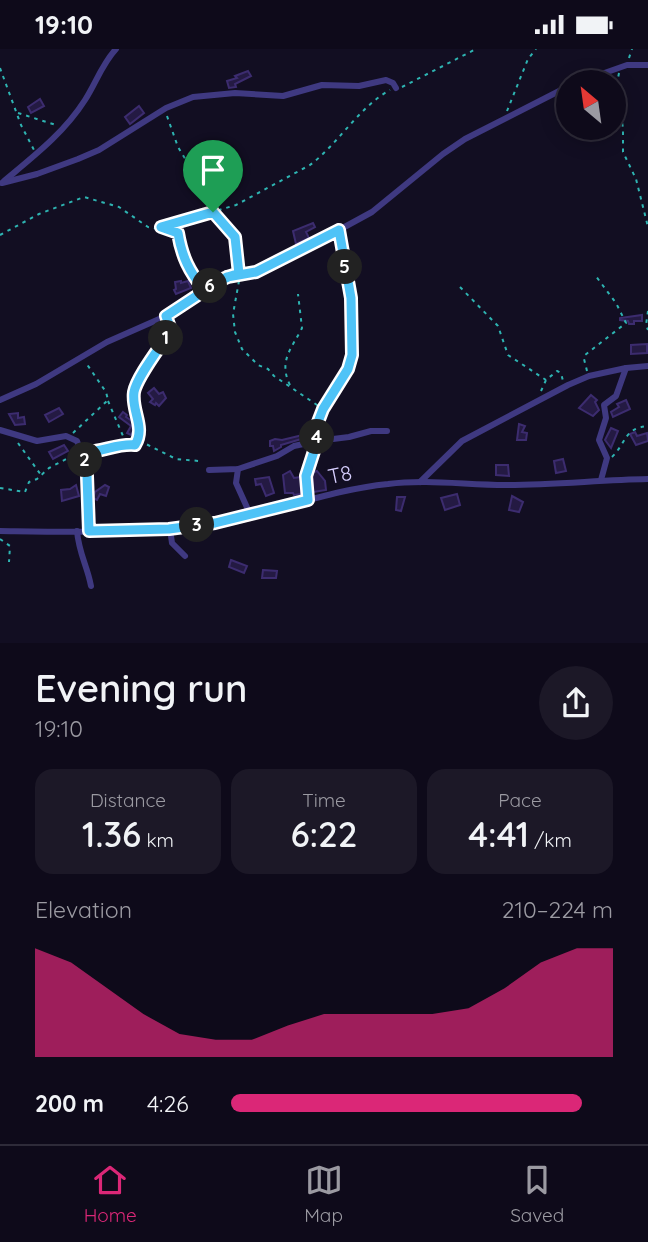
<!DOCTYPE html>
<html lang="en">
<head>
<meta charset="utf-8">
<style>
	:root { --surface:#0e0a1a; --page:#1c1827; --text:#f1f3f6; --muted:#9b9aa2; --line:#2e2b39; --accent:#db2777 }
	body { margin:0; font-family:Quicksand,sans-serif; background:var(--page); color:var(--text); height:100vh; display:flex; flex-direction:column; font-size:26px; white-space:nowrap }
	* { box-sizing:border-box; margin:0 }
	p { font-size:23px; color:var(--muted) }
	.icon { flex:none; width:38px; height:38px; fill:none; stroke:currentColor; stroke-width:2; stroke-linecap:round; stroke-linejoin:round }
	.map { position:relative; height:594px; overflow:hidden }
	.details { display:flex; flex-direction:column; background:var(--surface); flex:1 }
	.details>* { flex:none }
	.needle { width:46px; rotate:331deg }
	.buttons { position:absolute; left:556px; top:21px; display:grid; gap:14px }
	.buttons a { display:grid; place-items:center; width:70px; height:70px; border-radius:50%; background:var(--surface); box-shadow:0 4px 18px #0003,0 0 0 2px var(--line); font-size:35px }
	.pin { position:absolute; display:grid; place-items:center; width:60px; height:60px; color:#fff; margin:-72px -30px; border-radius:50% 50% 50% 0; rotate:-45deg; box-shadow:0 0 7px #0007 }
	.pin .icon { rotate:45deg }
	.km { position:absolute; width:35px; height:35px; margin:-18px; border-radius:50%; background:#222; color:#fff; font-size:19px; line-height:35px; text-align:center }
	.round { display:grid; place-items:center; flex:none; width:74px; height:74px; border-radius:37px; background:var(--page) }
	.overview { display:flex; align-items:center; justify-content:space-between; height:119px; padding:0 35px }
	h1 { font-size:38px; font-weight:600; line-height:52px }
	.stats { display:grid; grid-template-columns:repeat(3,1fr); gap:10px; height:119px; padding:7px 35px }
	.stats div { display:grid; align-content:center; border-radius:18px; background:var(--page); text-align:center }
	.stats b { font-size:35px; font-weight:600 }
	.stats small { font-size:19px; font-weight:400 }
	.stats p { font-size:19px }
	.chart { height:196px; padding:14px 35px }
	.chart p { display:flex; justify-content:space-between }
	.chart svg { width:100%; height:126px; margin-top:7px; fill:var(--accent); opacity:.7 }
	ul { padding:0 35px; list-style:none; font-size:23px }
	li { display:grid; grid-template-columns:112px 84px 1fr; align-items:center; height:52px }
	li i { height:18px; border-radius:9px; background:var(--accent) }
	.status { display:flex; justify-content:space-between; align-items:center; height:49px; padding:0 35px; background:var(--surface); direction:ltr }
	.status svg { height:19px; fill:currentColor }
	.dock { display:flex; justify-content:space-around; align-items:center; height:98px; border-top:2px solid var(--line); background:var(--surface); font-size:19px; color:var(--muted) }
	.dock a { display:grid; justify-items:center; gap:4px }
	.dock .on { color:var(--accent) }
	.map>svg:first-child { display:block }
	.building { fill:#241a43; stroke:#3c2c6f; stroke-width:2 }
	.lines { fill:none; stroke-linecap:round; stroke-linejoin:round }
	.path { stroke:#2eb4b2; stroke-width:2; stroke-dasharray:3.5 5; stroke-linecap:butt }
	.minor { stroke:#3f3981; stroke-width:6 }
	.route-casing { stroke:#fff; stroke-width:14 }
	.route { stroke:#4fc3f7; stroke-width:9 }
	.labels { text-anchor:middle; stroke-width:6; stroke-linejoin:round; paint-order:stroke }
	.street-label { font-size:21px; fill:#d7cfff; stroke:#120e22 }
</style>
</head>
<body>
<div class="status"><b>19:10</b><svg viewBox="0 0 49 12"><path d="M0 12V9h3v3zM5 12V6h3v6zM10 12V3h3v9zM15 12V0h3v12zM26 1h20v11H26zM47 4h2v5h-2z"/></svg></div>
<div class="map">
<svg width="648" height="595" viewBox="0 0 648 595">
	<rect width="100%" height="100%" fill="#120e22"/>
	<g class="building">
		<polygon points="248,22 251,27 235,35 236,38 229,39 227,32 237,29 235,27"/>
		<polygon points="40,50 44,57 31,64 28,58"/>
		<polygon points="139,57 144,64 130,75 125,68"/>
		<polygon points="313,174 315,178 306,183 309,189 296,195 293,182"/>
		<polygon points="181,232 181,234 188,232 191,239 176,245 174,241 176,240 175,233"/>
		<polygon points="642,266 642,272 634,272 634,275 629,275 628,272 620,271 620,269"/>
		<polygon points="647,295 647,304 631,305 631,296"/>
		<polygon points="154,339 159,345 163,343 166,349 159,357 156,354 155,356 150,353 153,350 148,344"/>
		<polygon points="591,346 597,351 595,353 599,361 593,367 579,359"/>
		<polygon points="626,351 630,360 613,368 611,363 619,358 617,355"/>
		<polygon points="59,359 63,365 49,373 45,366"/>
		<polygon points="123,363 127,366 126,368 138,376 131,386 127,384 131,377 119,368"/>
		<polygon points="18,364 18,369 24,368 25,375 15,376 9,365"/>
		<polygon points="519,375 525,377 522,383 527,384 526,391 517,391"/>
		<polygon points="611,379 618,382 611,399 605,391"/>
		<polygon points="635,383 637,387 647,384 648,392 636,396 630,385"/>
		<polygon points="307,385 308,388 281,396 281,398 274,402 273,397 270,397 270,392 275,390 282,391"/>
		<polygon points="64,396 68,402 53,410 49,403"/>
		<polygon points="563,410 566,422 556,424 554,412"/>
		<polygon points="496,416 508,416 509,427 496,426"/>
		<polygon points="290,422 294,429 301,428 301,445 294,446 293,444 285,444 283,426"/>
		<polygon points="317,422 325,432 326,441 313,443 312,424"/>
		<polygon points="269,428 274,444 266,447 261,435 256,436 255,430"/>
		<polygon points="76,436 79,447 62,452 61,441 70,440"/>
		<polygon points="105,436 109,438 106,447 100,445 97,451 93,449 95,443"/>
		<polygon points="457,445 460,456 445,461 441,449"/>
		<polygon points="512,447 523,453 519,463 509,461"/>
		<polygon points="397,448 405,448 401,462 396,461"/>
		<polygon points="231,511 247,517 244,524 229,518"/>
		<polygon points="263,521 277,522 276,529 262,529"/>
	</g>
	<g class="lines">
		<g class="path">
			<polyline points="629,9 632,0"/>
			<polyline points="0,19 21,76 34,101"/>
			<polyline points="619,24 616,39 623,79 623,103 636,130 648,178"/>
			<polyline points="402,38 476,0"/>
			<polyline points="507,62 528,10 536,0"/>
			<polyline points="18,64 56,76"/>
			<polyline points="167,67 178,98 200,134 206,154 235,188 237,219"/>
			<path d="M161,178L236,156L310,116C338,95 359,58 390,41"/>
			<polyline points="0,186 39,165 84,148 119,158 148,178 177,183 186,216 202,238"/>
			<polyline points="239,232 233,265 235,283 242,300 258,316 268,320 274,327 323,360"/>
			<polyline points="460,238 498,277 508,306 546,331"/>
			<polyline points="648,262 646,276 648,281"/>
			<polyline points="587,322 584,310 585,306 626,274 616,254 595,226"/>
			<path d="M290,336C278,312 292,299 302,279L298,245"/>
			<polyline points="541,342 546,331 557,322 561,324 563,332"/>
			<polyline points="108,352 126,394"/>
			<polyline points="73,384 108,351 106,343 86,314"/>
			<polyline points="317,387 320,365 344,327 352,306 351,249 340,186"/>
			<polyline points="18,394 41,426"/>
			<path d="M135,395C146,378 130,361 134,342C137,327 162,295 171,281L169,274"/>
			<polyline points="89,404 126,395 144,394 176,410 199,412"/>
			<path d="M612,408C627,393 624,379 648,377"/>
			<polyline points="0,439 25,443 29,433 37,430 49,419 76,405"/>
			<polyline points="0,490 10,497 9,513"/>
		</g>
		<g class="minor">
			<polyline points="579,33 627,16 648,16"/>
			<path d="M4,132C34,107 64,84 85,51C96,34 102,15 116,0"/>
			<polyline points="2,134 37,125 78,110 99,101 166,59 193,48 235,44 283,47 322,36 359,37 386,31 393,34 396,39"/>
			<polyline points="0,351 36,335 107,293 166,267 222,230 256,223 339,181 372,163 443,105 465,90 569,37"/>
			<polyline points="0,381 37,392 66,387 77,392 85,414 89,482"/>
			<polyline points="238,420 236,434 250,465"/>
			<polyline points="209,421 238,420 277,407 294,397 317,392 349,388 371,382 387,382"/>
			<polyline points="601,431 607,409 599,391 606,369 604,356 616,347 626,319"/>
			<polyline points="420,433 462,392 568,336 589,327 626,319 648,317"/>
			<polyline points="308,451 306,422 317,392"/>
			<polyline points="170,480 172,494 185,507"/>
			<path d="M0,482C70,483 142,485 212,474C271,465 328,441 388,435C427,430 466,436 505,436C553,436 600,431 648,430"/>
			<path d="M77,482C79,505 87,516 91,537"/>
		</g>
	</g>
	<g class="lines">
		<defs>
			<path id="route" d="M213,163L235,188L239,225C223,228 213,235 201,244L166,267L171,281C162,296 137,327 134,343C131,362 146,378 135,396C117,394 101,404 83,403L87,427L89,482L169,480L215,474L308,451L306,427L315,399L318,373L323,360L348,320L352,306L351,249L339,181L256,223L227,228L204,241C189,222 182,208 178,184L161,178L213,163"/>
		</defs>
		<use href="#route" class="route-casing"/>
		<use href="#route" class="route"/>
	</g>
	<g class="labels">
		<g class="street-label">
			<text transform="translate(340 426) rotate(-12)" y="7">T8</text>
		</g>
	</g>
</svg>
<div class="buttons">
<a><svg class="needle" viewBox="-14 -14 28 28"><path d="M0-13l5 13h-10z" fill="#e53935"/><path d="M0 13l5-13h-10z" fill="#9b9aa2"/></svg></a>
</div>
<div class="pin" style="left:213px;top:163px;background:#1e9e55"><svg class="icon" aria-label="arrive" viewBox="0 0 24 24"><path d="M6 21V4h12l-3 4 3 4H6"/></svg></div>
<b class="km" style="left:166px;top:289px">1</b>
<b class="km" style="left:85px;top:411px">2</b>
<b class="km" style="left:197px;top:476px">3</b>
<b class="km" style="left:317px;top:388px">4</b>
<b class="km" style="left:345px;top:218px">5</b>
<b class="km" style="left:210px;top:237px">6</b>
</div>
<section class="details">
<div class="overview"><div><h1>Evening run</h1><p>19:10</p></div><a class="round"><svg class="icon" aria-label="share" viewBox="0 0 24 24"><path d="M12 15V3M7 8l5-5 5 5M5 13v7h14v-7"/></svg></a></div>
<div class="stats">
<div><p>Distance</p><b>1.36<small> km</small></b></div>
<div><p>Time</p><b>6:22</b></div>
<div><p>Pace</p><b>4:41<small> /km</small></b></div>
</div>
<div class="chart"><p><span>Elevation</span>210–224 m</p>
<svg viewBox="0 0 160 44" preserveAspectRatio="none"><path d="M0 44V6L10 11L20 20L30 29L40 36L50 38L60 38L70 33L80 29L90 29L100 29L110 29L120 27L130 20L140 11L150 6L160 6V44z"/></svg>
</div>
<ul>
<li><b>200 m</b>4:26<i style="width:92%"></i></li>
</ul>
</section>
<nav class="dock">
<a class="on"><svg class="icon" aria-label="home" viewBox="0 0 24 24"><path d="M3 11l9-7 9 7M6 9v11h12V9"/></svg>Home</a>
<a><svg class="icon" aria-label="map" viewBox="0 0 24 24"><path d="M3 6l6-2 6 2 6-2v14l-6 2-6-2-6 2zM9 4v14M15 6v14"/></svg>Map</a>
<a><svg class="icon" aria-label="saved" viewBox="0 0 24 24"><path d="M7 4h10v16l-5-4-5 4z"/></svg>Saved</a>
</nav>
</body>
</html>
